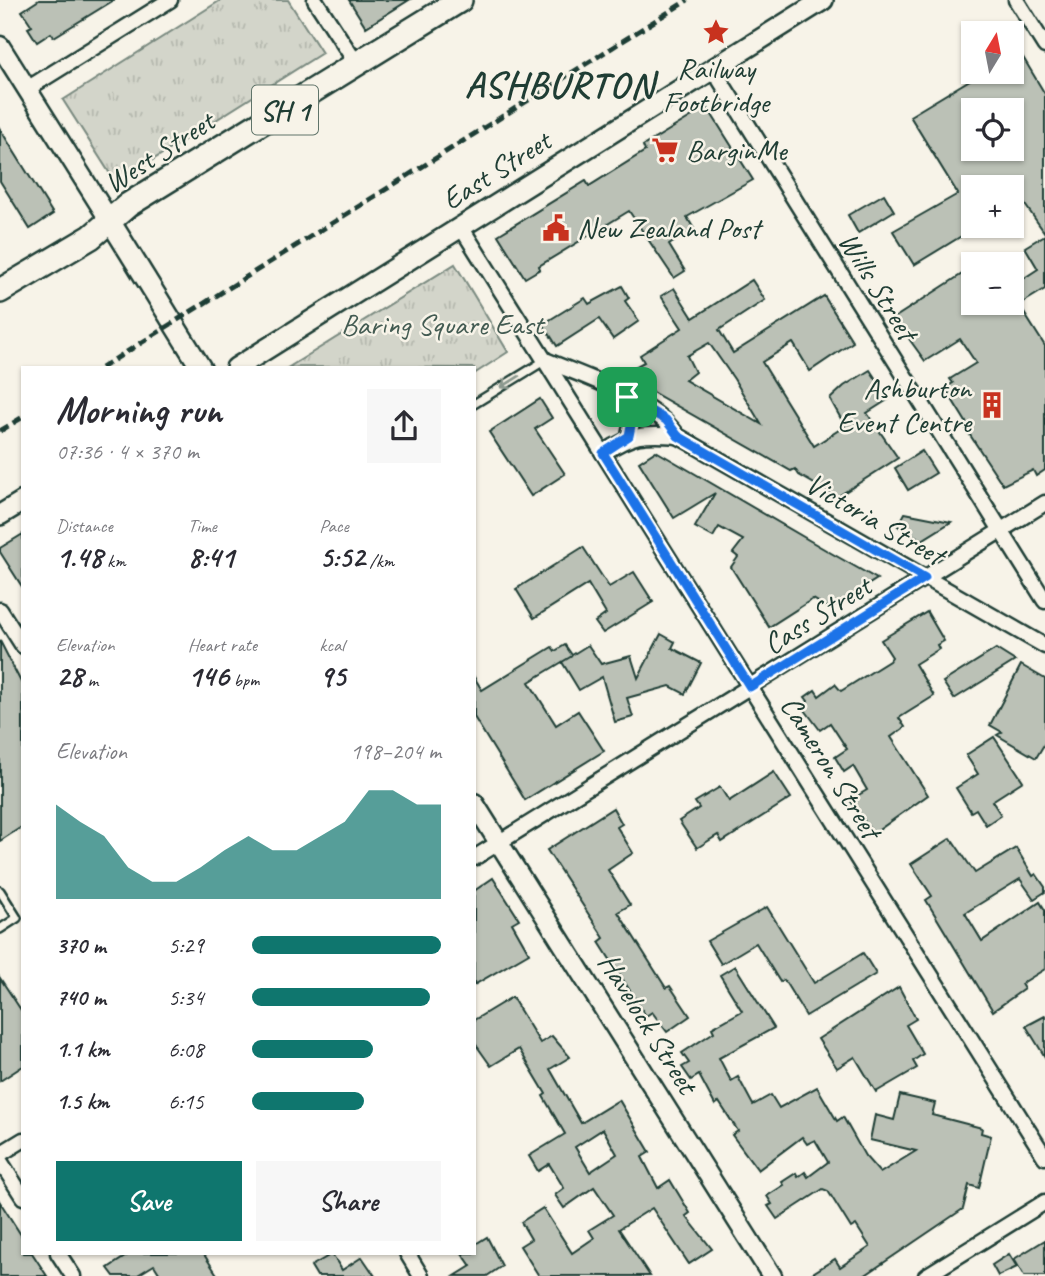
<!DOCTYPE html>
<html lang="en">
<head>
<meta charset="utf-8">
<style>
	:root { --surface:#fff; --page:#f7f7f7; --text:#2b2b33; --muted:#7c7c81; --accent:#0f766e }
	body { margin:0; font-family:Caveat,sans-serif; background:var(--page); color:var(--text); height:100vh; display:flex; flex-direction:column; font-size:26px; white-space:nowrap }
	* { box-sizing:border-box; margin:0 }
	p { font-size:23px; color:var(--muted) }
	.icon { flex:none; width:38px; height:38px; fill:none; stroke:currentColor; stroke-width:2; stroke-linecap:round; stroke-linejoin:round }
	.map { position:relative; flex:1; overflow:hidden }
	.drawer { position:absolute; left:21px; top:366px; width:455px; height:889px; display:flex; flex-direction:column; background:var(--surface); border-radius:0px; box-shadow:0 2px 5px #0004 }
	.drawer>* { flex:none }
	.needle { width:46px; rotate:10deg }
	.buttons { position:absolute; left:961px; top:21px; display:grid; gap:14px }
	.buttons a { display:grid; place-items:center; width:63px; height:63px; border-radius:0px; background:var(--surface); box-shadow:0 2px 5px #0004; font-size:35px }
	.pin { position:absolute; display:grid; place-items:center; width:60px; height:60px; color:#fff; margin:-30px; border-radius:14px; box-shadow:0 4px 10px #0006 }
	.round { display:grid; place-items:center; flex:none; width:74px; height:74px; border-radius:0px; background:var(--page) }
	.headline { display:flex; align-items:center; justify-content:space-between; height:119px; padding:0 35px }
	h1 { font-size:38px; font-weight:700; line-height:52px }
	.figures { display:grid; grid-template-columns:repeat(3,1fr); gap:10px; height:119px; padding:7px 35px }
	.figures div { display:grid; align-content:center }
	.figures b { font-size:30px; font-weight:700 }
	.figures small { font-size:19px; font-weight:400 }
	.figures p { font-size:19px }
	.chart { height:196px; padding:14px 35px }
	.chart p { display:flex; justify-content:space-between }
	.chart svg { width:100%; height:126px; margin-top:7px; fill:var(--accent); opacity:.7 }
	.action { display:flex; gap:14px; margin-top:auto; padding:14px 35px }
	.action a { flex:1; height:80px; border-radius:0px; background:var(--accent); color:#fff; font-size:28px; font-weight:700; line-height:80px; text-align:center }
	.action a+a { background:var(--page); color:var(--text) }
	ul { padding:0 35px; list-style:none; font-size:23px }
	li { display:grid; grid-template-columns:112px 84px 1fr; align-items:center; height:52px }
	li i { height:18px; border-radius:9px; background:var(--accent) }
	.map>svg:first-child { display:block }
	.park { fill:url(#park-tufts); stroke:#79897f; stroke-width:2 }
	.building { fill:#bbc1b6; stroke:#1f3d34; stroke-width:2; fill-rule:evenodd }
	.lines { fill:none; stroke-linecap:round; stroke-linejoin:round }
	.service-casing { stroke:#1f3d34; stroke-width:12 }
	.minor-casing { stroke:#1f3d34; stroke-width:19 }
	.tertiary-casing { stroke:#1f3d34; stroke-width:23 }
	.secondary-casing { stroke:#1f3d34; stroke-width:24 }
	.trunk-casing { stroke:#1f3d34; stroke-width:28 }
	.service { stroke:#f7f3e8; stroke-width:7 }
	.minor { stroke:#f7f3e8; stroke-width:14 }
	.tertiary { stroke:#f7f3e8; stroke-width:18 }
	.secondary { stroke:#f7f3e8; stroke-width:19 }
	.trunk { stroke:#f7f3e8; stroke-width:23 }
	.rail { stroke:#1f3d34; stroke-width:5; stroke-dasharray:10 5; stroke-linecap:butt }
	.oneway { stroke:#8b988e }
	.route-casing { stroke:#fff; stroke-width:14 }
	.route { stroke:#1a73e8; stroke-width:9 }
	.labels { text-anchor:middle; stroke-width:5; stroke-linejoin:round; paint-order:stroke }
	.shield { fill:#f7f3e8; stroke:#60746a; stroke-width:2 }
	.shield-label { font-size:28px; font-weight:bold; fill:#1f3d34 }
	.poi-label { font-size:30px; fill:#1f3d34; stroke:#f7f3e8; text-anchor:start }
	.street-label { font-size:30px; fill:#1f3d34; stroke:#f7f3e8 }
	.park-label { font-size:30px; fill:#435b52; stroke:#f7f3e8 }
	.district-label { font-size:37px; font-weight:bold; letter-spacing:2px; fill:#1f3d34; stroke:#f7f3e8 }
</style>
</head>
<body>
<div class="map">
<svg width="1045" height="1276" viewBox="0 0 1045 1276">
	<defs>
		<pattern id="park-tufts" width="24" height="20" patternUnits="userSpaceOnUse" patternTransform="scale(1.75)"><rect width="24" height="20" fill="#d3d5ca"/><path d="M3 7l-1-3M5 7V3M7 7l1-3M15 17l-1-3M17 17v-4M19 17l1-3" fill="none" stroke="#b5b8ae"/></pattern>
	</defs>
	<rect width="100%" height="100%" fill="#f7f3e8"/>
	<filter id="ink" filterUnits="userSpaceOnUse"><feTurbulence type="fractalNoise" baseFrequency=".0143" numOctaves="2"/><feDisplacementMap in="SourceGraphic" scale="14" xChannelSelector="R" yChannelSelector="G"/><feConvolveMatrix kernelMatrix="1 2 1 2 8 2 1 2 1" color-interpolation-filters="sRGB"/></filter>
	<g filter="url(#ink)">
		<g class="park">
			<polygon points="221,0 288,0 322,53 116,183 63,100"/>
			<polygon points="455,264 508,352 474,374 474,368 289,367"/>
		</g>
		<g class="building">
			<polygon points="39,0 114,0 54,37 51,33 37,42 28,28 32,26 22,11"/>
			<polygon points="349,0 409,0 366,27"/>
			<path d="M1012,39L1045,94V233L1021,199L1012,205V187H973V229L914,265L893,231L958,194L910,116L983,72H1012ZM973,110H1012V149H973Z"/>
			<polygon points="707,107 753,180 687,217 694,229 669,245 685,271 674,278 629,211 539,266 540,269 525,278 498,235 586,181 589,186 645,151 643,146"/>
			<polygon points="0,129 53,214 30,229 0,181"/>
			<polygon points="884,194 894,211 858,233 848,215"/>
			<polygon points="1045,235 1045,289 1019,305 1045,346 1045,470 1036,476 1033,470 1003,485 966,429 969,427 945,388 953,383 950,379 976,363 960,339 925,361 894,318 973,267 973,303 1012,303 1012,286 1038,269 1025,247"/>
			<path d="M752,280L765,300L719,330L733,353L824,296L853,342L810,371L793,343L762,362L814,446L845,426L830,399L844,386L870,370L889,399L867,413L898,458L837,497L799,475L795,469L791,471L640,385L631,369L644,362L640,355L682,328L661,296L674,288L693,318ZM709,343L734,379L761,424L685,380L695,372L687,356Z"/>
			<polygon points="622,286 629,298 625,301 639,321 613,339 599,319 557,346 543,324 585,298 589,304"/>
			<polygon points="540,399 552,418 535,429 565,474 531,496 489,432"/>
			<polygon points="656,451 831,553 877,579 830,609 813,599 769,627 731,567 738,557 733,553 743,540 719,527 713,537 695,527 715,493 674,518 639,462"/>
			<polygon points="922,451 936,473 908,490 895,468"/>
			<polygon points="905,513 951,522 922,540 898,526"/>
			<polygon points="23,534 23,588 0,552 0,548"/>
			<polygon points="583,547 609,587 634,572 653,602 603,633 595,622 606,614 588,584 534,618 516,589"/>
			<polygon points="927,612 944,641 937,645 939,649 915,664 934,696 899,718 905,727 891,737 928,795 873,834 850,800 867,790 853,766 844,772 835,757 847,749 830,723 820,730 802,706 808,701 805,697 815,690 819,696 835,684 841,691 889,661 892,657 881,640"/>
			<polygon points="661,634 675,642 672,648 701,663 685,694 670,686 627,698 633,717 615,722 602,677 579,690 562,662 572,656 529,682 556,725 578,711 604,751 525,800 474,717 474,677 482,690 552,647 555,651 565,645 572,655 588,645 601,664 631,656 638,678"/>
			<polygon points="0,641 23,686 23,826 0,841"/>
			<polygon points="996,649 1015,661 954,699 943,682"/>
			<polygon points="1021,665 1045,679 1045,743 1036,758 997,735 1002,732 990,725"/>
			<polygon points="994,737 1023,781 992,801 1001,815 986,825 976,809 971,812 956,788 978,774 966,755"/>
			<polygon points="774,772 791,798 722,842 718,835 697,848 679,821 699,808 695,802 720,787 729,801"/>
			<polygon points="613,808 622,824 617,827 633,853 608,870 630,905 618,912 666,988 670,986 690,1016 667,1032 652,1012 646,1016 599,942 604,938 547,850"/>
			<polygon points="951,838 975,873 1016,848 1033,876 1036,874 1045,887 1045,892 1034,899 1020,879 965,913 982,941 1040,902 1045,910 1045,969 1021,984 1024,989 993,1011 926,900 932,896 911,864"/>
			<polygon points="493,878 519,919 512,923 529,953 474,985 474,891"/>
			<polygon points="767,907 814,983 863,953 876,974 806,1016 784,980 780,982 756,943 721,964 707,941"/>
			<polygon points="735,966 774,1028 719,1058 731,1081 738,1077 753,1105 771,1095 779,1108 817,1087 837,1121 843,1117 865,1156 880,1173 916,1151 870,1140 875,1115 894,1120 900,1095 935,1103 932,1115 982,1128 981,1133 991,1136 979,1188 969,1185 963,1209 864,1276 808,1276 835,1259 840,1267 870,1247 856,1225 851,1228 828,1191 823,1189 777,1219 768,1206 772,1204 767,1196 784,1185 782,1182 796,1173 798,1177 805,1172 808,1177 828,1162 815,1140 807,1144 802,1137 758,1170 732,1135 738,1131 719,1102 715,1105 699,1075 691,1080 682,1067 689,1063 682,1053 714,1032 712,1028 742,1011 720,975"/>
			<polygon points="0,978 23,1013 23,1066 0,1081"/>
			<polygon points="899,987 916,1019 906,1025 923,1054 913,1061 917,1068 876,1092 855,1057 837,1068 818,1039"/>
			<path d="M512,997L540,1043L552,1036L570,1057L550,1069L581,1123L619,1100L650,1152L642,1157L658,1188L670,1180L690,1213L686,1216L712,1249L689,1264L652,1208L619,1229L650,1276H539L520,1246L531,1239L521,1222L543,1208L572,1253L594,1238L589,1230L613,1215L594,1187L564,1208L555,1195L564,1188L549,1164L538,1171L529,1156L565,1134L543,1096L546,1094L519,1049L491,1066L474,1042V1020ZM603,1129L617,1154L590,1172L575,1147Z"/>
			<polygon points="1045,1016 1045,1057 1026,1026"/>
			<polygon points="0,1202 23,1238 23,1253 32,1253 47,1276 0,1276"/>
			<polygon points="487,1237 502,1266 487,1276 455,1276 471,1266 462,1253 474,1253 474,1245"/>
			<polygon points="1045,1240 1045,1276 1024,1276 1014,1259"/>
			<polygon points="131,1253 203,1253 218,1276 161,1276 154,1265 136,1276 114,1276 108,1268"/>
			<polygon points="332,1254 342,1270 362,1257 375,1276 317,1276 311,1266"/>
			<polygon points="1009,1254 1017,1267 998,1276 992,1265"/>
		</g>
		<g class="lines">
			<defs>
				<g id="service">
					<polyline points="474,404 544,361"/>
					<polyline points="0,891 17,918 0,929"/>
				</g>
				<g id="minor">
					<polyline points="315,0 358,66"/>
					<polyline points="1016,0 1045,46"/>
					<polyline points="713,69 1045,601"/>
					<polyline points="27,89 170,0"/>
					<polyline points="461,227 1045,1157"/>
					<path d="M545,360C590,379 648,396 678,436L1045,646"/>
					<polyline points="627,397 632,420 629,436"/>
					<path d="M603,453C633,434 643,433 678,436"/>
					<polyline points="0,610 23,646"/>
					<polyline points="474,858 1045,503"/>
					<polyline points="0,1154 23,1140"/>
					<polyline points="0,1161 23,1197"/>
					<polyline points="58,1253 73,1276"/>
					<polyline points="407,1253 421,1276"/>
					<polyline points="926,1276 1045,1202"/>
				</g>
				<g id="tertiary">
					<polyline points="0,46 110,221"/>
					<polyline points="474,803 772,1276"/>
				</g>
				<g id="secondary">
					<polyline points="110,221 201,368"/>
					<polyline points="236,368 823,0"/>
					<polyline points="0,515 23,501"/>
				</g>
				<polyline id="trunk" points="0,291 91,237 128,205 460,0"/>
			</defs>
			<use href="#service" class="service-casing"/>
			<use href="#minor" class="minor-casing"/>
			<use href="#tertiary" class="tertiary-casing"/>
			<use href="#secondary" class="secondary-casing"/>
			<use href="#trunk" class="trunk-casing"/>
			<use href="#service" class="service"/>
			<use href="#minor" class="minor"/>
			<use href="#tertiary" class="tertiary"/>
			<use href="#secondary" class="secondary"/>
			<use href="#trunk" class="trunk"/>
			<g class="rail">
				<polyline points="101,368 688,0"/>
				<polyline points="0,431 23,417"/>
			</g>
		</g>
		<defs><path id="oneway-shaft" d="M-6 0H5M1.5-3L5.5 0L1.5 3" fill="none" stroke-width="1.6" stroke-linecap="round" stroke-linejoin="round" transform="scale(1.75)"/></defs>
		<use class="oneway" href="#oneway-shaft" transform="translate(510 382) rotate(148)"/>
	</g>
	<g class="lines" filter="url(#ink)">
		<defs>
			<polygon id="route" points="627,397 666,420 678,436 925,578 750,687 603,453 629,436 632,420"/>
		</defs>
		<use href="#route" class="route-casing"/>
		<use href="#route" class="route"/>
	</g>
	<defs>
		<symbol id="sight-bare" viewBox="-9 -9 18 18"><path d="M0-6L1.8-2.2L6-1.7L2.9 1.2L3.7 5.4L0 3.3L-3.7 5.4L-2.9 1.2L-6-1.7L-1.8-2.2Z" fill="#c8321e" stroke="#f7f3e8" stroke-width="2.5" paint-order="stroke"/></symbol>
		<symbol id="supermarket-bare" viewBox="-9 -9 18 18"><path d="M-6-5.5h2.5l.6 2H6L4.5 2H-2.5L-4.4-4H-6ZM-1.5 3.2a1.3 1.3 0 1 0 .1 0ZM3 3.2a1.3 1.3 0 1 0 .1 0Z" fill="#c8321e" stroke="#f7f3e8" stroke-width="2.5" paint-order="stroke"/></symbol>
		<symbol id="civic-bare" viewBox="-9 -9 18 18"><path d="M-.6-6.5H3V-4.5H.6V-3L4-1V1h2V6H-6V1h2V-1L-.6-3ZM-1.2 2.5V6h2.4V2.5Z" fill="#c8321e" stroke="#f7f3e8" stroke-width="2.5" paint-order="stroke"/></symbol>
		<symbol id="building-bare" viewBox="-9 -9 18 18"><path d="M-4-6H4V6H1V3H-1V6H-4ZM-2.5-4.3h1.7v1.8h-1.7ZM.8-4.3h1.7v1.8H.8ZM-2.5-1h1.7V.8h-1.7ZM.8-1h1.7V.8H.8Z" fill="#c8321e" stroke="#f7f3e8" stroke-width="2.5" paint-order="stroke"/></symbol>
	</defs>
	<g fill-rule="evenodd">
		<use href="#sight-bare" x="697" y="13" width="38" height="38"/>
		<use href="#supermarket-bare" x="646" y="131" width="38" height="38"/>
		<use href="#civic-bare" x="537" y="209" width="38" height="38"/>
		<use href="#building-bare" x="973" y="386" width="38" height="38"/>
	</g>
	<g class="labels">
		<rect class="shield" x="252" y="85.5" width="66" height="49" rx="5"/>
		<g class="shield-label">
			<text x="285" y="120">SH 1</text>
		</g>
		<g class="poi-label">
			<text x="716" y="78" text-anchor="middle">Railway<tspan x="716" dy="34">Footbridge</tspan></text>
			<text x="686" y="160">BarginMe</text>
			<text x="577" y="238">New Zealand Post</text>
			<text x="971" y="398" text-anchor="end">Ashburton<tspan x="971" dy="34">Event Centre</tspan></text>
		</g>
		<g class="street-label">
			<text transform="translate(159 152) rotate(-33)" y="10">West Street</text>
			<text transform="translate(496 170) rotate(-32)" y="10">East Street</text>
			<text transform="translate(878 286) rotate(58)" y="10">Wills Street</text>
			<text transform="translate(875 519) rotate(30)" y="10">Victoria Street</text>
			<text transform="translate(817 615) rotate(-32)" y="10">Cass Street</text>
			<text transform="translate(831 767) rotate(58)" y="10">Cameron Street</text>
			<text transform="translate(648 1023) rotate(58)" y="10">Havelock Street</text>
		</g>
		<g class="park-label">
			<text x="442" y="334">Baring Square East</text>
		</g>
		<g class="district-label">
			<text x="560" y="97">ASHBURTON</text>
		</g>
	</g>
</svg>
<div class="buttons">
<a><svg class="needle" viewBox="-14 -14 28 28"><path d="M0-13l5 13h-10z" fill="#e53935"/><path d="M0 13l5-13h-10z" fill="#7c7c81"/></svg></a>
<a><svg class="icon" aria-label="locate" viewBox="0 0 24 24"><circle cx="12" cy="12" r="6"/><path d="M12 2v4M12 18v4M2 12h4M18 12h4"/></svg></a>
<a>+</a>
<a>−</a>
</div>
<div class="pin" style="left:627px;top:397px;background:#1e9e55"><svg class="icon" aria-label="arrive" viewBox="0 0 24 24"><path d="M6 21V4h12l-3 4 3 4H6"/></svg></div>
<section class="drawer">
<div class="headline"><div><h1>Morning run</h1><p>07:36 · 4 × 370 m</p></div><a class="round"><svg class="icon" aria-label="share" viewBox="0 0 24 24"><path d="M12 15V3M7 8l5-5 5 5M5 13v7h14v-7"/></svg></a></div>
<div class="figures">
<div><p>Distance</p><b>1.48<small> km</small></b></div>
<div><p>Time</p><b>8:41</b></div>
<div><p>Pace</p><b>5:52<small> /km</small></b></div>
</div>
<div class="figures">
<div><p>Elevation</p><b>28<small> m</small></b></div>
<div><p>Heart rate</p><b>146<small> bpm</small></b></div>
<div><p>kcal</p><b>95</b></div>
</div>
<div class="chart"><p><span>Elevation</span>198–204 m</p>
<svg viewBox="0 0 160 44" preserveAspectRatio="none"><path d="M0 44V11L10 17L20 22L30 33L40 38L50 38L60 33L70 27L80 22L90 27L100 27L110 22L120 17L130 6L140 6L150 11L160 11V44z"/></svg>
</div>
<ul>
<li><b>370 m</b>5:29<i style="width:100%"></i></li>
<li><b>740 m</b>5:34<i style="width:94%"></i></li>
<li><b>1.1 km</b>6:08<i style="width:64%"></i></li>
<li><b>1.5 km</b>6:15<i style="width:59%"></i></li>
</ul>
<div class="action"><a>Save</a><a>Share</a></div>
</section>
</div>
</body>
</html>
